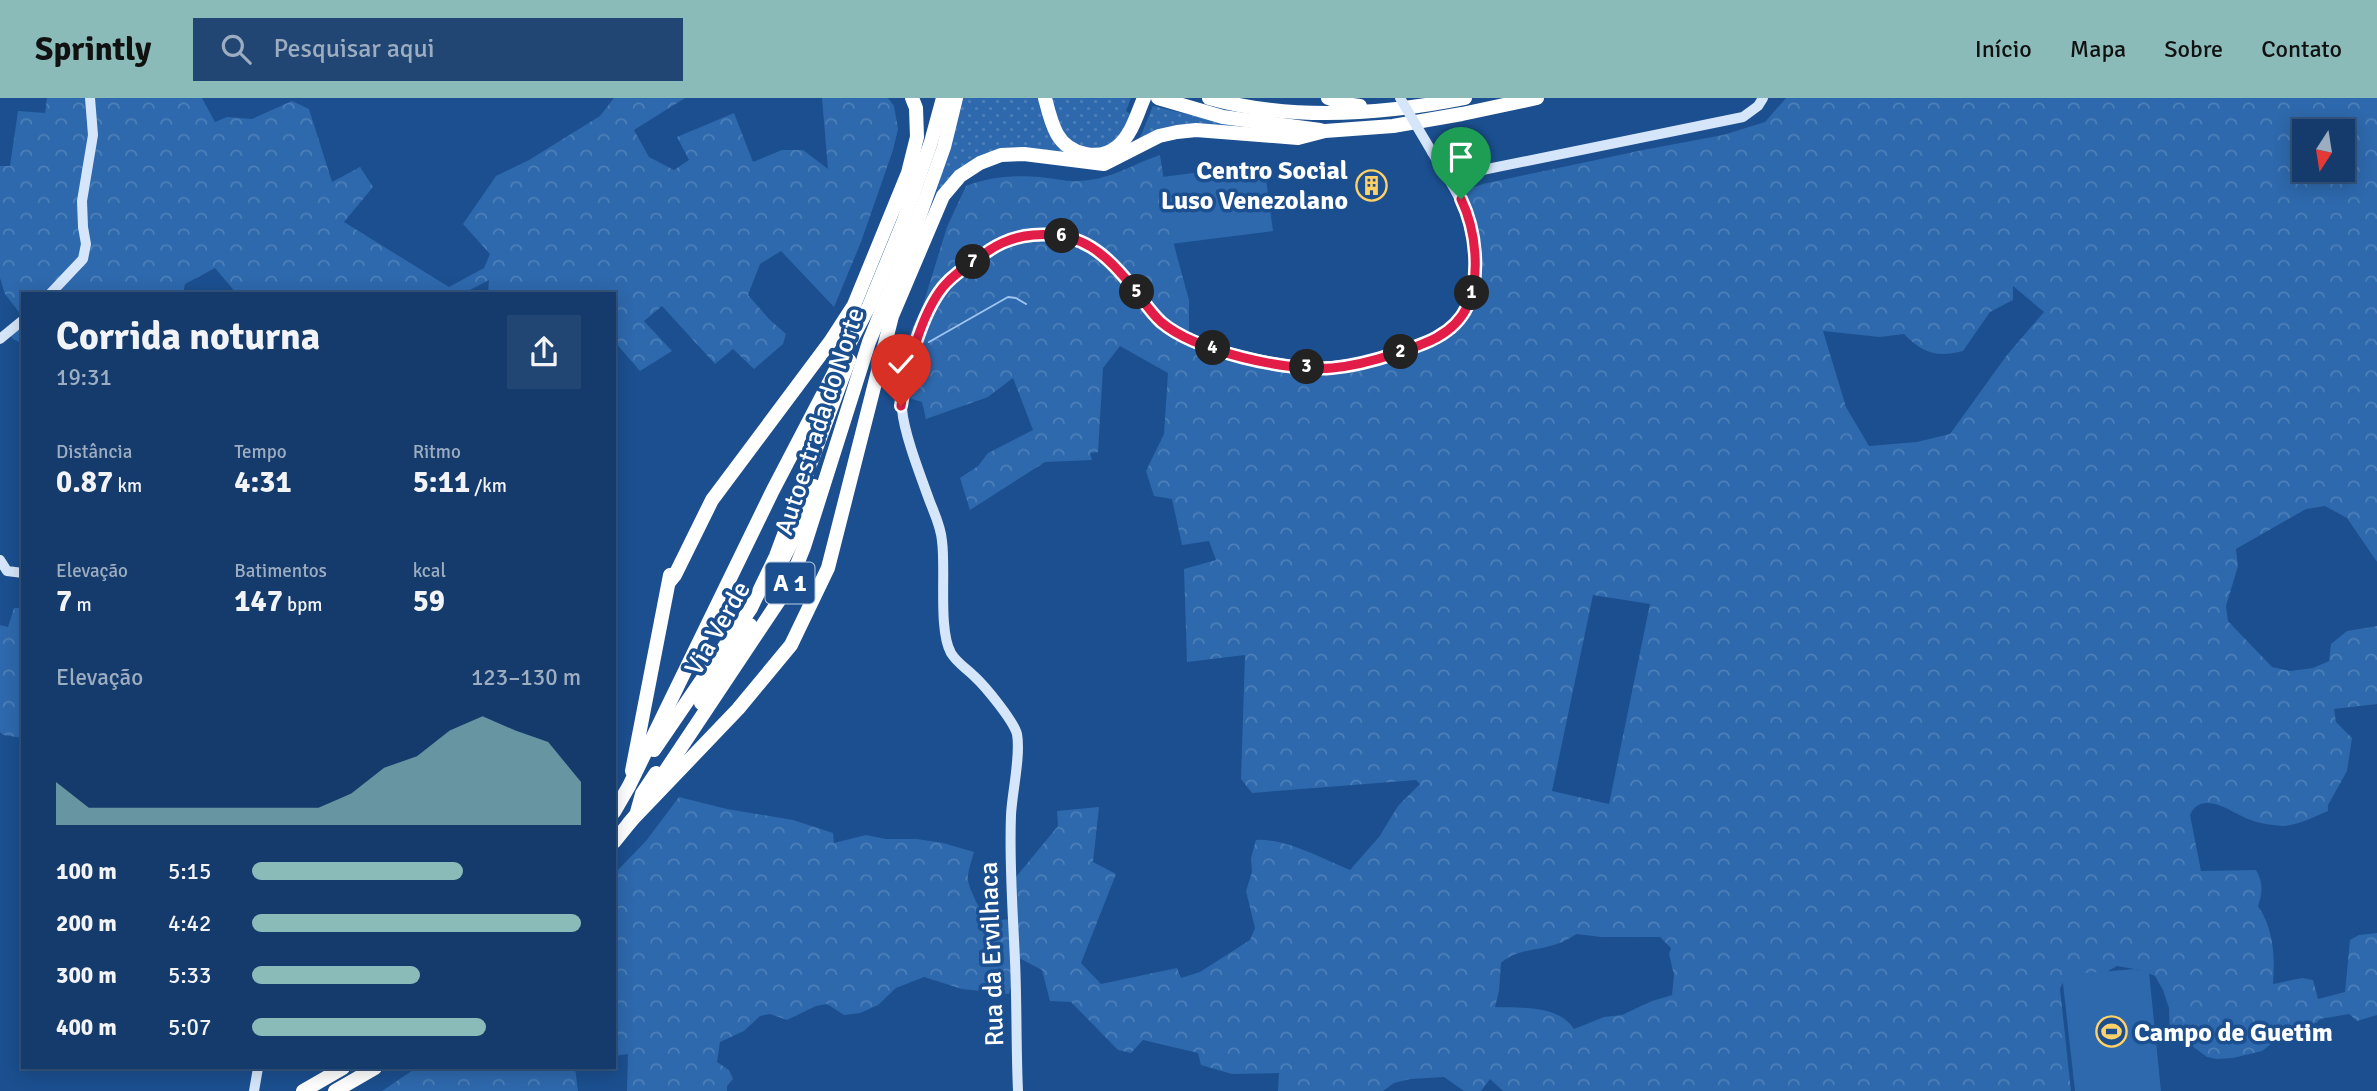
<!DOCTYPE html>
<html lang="pt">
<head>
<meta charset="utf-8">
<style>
	:root { --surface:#143b6b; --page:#214673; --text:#f1f3f6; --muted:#9dadc1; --line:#33557e; --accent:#8bbbb9 }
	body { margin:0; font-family:Signika,sans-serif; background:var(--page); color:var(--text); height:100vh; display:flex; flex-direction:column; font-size:26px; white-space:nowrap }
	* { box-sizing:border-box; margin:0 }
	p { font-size:23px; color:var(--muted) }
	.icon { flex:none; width:38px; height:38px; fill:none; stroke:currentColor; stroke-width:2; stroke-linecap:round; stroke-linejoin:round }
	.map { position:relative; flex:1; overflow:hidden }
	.drawer { position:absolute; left:21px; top:194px; width:595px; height:777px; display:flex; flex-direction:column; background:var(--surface); border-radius:0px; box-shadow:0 4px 18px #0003,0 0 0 2px var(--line) }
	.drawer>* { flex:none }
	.needle { width:46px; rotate:192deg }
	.fabs { position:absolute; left:2292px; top:21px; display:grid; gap:14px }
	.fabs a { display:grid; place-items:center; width:63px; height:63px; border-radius:0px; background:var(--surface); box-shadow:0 4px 18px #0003,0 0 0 2px var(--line); font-size:35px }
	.pin { position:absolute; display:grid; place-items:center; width:60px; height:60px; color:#fff; margin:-72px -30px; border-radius:50% 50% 50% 0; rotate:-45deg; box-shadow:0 0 7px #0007 }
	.pin .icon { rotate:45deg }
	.km { position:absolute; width:35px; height:35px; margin:-18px; border-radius:50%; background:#222; color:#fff; font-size:19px; line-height:35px; text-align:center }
	.round { display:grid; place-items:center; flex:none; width:74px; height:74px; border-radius:0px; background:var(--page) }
	.headline { display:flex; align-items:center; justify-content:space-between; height:119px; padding:0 35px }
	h1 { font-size:38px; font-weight:700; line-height:52px }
	.metrics { display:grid; grid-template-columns:repeat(3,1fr); gap:10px; height:119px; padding:7px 35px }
	.metrics div { display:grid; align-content:center }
	.metrics b { font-size:30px; font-weight:700 }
	.metrics small { font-size:19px; font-weight:400 }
	.metrics p { font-size:19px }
	.chart { height:196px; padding:14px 35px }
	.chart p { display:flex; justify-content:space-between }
	.chart svg { width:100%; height:126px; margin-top:7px; fill:var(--accent); opacity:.7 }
	ul { padding:0 35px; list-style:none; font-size:23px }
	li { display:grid; grid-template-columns:112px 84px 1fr; align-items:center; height:52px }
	li i { height:18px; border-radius:9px; background:var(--accent) }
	header { display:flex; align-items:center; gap:42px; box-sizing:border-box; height:98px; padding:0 35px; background:var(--accent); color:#111 }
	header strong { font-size:33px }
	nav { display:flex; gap:38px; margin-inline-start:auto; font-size:24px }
	.search { width:490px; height:63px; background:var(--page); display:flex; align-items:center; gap:18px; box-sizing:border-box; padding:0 24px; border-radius:0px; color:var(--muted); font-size:26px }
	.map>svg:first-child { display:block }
	.grass { fill:url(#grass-dots) }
	.forest { fill:url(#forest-crowns); fill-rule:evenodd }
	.garden { fill:#2e69ad }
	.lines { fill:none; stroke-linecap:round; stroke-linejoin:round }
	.stream { stroke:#9cc4f0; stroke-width:2 }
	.secondary { stroke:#d6e6fa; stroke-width:10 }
	.highway { stroke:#fff; stroke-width:14 }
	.secondary-bridge { stroke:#d6e6fa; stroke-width:10 }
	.route-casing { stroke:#fff; stroke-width:14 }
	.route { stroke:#e11d48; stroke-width:9 }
	.labels { text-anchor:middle; stroke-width:7; stroke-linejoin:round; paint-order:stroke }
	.shield { fill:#1b4f8f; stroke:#bbcadd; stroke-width:2 }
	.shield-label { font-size:24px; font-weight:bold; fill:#fff }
	.poi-label { font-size:26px; font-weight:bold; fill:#fff; stroke:#1b4f8f; text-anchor:end }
	.street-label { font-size:26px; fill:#fff; stroke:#1b4f8f }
</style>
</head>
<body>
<header>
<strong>Sprintly</strong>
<div class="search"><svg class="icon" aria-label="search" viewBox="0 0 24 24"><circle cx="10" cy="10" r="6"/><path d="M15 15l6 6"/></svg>Pesquisar aqui</div>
<nav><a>Início</a><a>Mapa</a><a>Sobre</a><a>Contato</a></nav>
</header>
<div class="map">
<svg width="2377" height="993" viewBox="0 0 2377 993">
	<defs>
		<pattern id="grass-dots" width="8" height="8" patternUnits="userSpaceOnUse" patternTransform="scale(1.75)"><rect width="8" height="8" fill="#2e69ad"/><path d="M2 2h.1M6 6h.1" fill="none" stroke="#4d80b9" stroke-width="1.8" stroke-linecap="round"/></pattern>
		<pattern id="forest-crowns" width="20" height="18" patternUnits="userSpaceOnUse" patternTransform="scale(1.75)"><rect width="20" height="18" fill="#2e69ad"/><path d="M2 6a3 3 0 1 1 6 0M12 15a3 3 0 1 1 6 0" fill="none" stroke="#4d80b9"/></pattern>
	</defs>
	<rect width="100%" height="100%" fill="#1b4f8f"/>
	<g class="grass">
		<polygon points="961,0 1040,0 1072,56 993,55 932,111"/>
		<polygon points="1050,0 1131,0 1126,13 1133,18 1111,49 1091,53 1065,41"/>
		<polygon points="1153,8 1241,29 1136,45 1142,35"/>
	</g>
	<g class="forest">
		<polygon points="47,0 202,0 215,24 227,19 252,21 292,3 309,11 332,84 360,69 373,89 344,124 449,189 484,170 490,156 463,126 496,78 529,62 600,18 614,0 685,0 634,32 649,59 674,72 689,62 677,39 734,15 753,64 782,52 803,52 828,71 822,0 888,0 894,8 898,31 893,52 861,144 834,209 781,153 760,166 748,197 769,221 786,236 783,246 754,271 733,251 715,266 662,208 644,223 672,253 640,273 614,243 614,196 488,196 489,182 462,196 237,196 215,170 185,186 183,196 23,196 23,246 13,241 7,234 22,218 5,196 0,180 0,68 10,68 18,13 45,15"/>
		<path d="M1786,0H2377V464L2347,420L2325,408L2306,411L2236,451L2238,468L2226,508L2228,523L2272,569L2290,573L2313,570L2329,563L2331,546L2347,533L2377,528V606L2334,611L2336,624L2352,640L2347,673L2328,707V713C2314,719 2297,728 2281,728C2270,727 2258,725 2248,721C2232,714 2201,691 2190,717L2201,773L2256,772C2263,784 2263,794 2258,808C2274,832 2275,858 2273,886L2302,880L2313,882L2318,901L2345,894L2350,842L2359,837L2377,835V917L2357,923L2349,916L2320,921L2316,925L2289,932L2262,953L2233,960L2217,961L2207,959L2192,948L2170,944L2169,910L2163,892L2155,878L2140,872L2117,868L2103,876L2064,882L2060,891L2071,993H1503L1490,981L1481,993H1464L1444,979L1410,981L1394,985L1383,993H1278L1279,975L1232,976L1201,967L1198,955L1143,942L1131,955L1118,952L1071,904L1050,903L1042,872L1021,861L1012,862L1014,876L1009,896L962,891L924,879L896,890L878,907L860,915L844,917L827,906L816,908L787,922L770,916L760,918L744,933L720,944L717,964L729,972L733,981L727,988V993H627L628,956L614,958V776L646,743L679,699L727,711L793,722L833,735L834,745L866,737L886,741H917L943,745L974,754C972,762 969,769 968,777C967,785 971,792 974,799C982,819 994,825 1015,820L1016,779L1058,728L1057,713L1099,709L1093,764L1116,776L1081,865L1101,886L1177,870L1181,880L1200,874L1250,842L1255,830L1246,793L1252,774L1251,760L1256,742C1285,740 1323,761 1350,772L1379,739L1398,708L1420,686L1416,682L1252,695L1241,681L1245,557L1187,564L1184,471L1216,462L1209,443L1182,447L1172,401L1154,398L1146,373L1164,336L1168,275L1120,248L1103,270L1098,354L1090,355L1092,362L1045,364L970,412L960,380L978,368L988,355L1033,332L1013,280L988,299L926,321L922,304L909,300L918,260L908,240L923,207L947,129L966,88C989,79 1016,77 1040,79C1057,81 1072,85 1089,82C1114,79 1136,65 1160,57L1174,147L1189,202V236L1215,247L1290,264L1346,273L1376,267L1440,246L1469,221L1467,219L1480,192V143L1465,92L1483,86L1643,52L1723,37L1765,24ZM2305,33H2343V72H2305ZM2013,188L2044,214L2007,257L1950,336L1917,344L1869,348L1846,309L1823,233L1880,239L1904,236C1922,255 1937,260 1963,253L1990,214L2013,202ZM1593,497L1650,506L1609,706L1552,693ZM1577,836L1601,839H1660L1671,850L1669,856L1674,877L1672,897L1652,903L1622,917L1604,919L1574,931C1559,907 1520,910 1495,909L1499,893L1501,865C1516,852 1532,853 1550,848C1560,846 1568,841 1577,836Z"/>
		<polygon points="14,510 23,510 23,640 3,637 0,634 0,527 8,529"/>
		<polygon points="416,970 575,970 578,993 382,993"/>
	</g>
	<g class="garden">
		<polygon points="1264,66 1273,133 1171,146 1162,79"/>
		<polygon points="2135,871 2149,874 2161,993 2075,993 2062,877"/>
	</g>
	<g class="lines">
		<polyline class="stream" points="929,244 1008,199 1016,200 1026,206"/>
		<g class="secondary">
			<polyline points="1448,79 1743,19 1758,8 1763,0"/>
			<polyline points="50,196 83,161 86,146 83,129 82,103 93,37 90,0"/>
			<polyline points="0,241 23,222"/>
			<polyline points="0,462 7,473 23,475"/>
			<polyline points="254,993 258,970"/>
			<path d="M1018,993C1016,950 1017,906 1015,863C1013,815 1009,766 1011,717C1012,695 1021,657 1017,636C1013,622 985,588 974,578C966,570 957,565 951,555C938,532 946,472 942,443C941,429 935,417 930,404C921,379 904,336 902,311C900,290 911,267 916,248C924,222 933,196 954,178C988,150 1018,130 1064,138C1123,149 1136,216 1186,240C1202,248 1221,252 1240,257C1305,273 1342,273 1406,252C1442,240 1470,221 1475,181C1476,171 1474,160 1473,149C1468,108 1453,88 1432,54"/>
		</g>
		<g class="highway">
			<path d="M1045,0C1048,12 1051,25 1057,36C1069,57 1100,64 1118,48C1132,36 1137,16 1144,0"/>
			<polyline points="1158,0 1223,19 1320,32"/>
			<path d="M1209,0C1291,23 1381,17 1465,0"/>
			<polyline points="1328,0 1345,6 1360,8"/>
			<polyline points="784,459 795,437 814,388"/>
			<polyline points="670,483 675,477 712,402 830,244 854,207 908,75 917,39 916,10 912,0"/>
			<polyline points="701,605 750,527"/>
			<polyline points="654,652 751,510 776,458 849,262"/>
			<polyline points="632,673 670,477"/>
			<polyline points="656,687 788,489 804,449 869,244 915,131 944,49 956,0"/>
			<polyline points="614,714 629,688 773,392 869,208 903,125 931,44 943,0"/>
			<polyline points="637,714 642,696 656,675"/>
			<polyline points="629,725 738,611 791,547 828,470 892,218 943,98 960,78 980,65 1001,57 1024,56 1104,66 1159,38 1177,34 1196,32 1298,40 1325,33 1393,28 1462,16 1537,0"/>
			<polyline points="614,744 635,718"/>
			<polyline points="303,993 343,970"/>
			<polyline points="335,993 375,970"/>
		</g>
		<polyline class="secondary-bridge" points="1400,0 1432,54"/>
	</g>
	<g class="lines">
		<defs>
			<path id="route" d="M901,308C906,273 921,216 943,189C952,178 964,170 976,162C993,148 1010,139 1033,137C1081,133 1106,155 1134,191C1143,202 1150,214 1161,224C1195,253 1287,274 1332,270C1353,268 1373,263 1394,256C1422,247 1453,238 1467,209C1481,178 1476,132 1461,101"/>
		</defs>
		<use href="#route" class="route-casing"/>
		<use href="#route" class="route"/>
	</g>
	<defs>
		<symbol id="building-ring" viewBox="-11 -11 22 22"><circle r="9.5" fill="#1b4f8f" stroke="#ffd166" stroke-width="1.5"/><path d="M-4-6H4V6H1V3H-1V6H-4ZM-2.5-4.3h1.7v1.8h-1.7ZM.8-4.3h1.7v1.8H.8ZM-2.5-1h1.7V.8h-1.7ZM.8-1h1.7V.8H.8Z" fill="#ffd166"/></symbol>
		<symbol id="stadium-ring" viewBox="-11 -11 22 22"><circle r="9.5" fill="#1b4f8f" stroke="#ffd166" stroke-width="1.5"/><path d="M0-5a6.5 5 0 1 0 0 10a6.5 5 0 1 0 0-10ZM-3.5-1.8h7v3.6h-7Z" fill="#ffd166"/></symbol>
	</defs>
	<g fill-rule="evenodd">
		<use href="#building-ring" x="1354" y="70" width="35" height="35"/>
		<use href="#stadium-ring" x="2094" y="916" width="35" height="35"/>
	</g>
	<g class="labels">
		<rect class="shield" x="765.5" y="464.5" width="49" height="41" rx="5"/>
		<g class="shield-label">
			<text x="790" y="493">A 1</text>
		</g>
		<g class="poi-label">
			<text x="1348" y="81">Centro Social<tspan x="1348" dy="30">Luso Venezolano</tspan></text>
			<text x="2134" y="943" text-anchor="start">Campo de Guetim</text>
		</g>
		<g class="street-label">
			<text transform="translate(819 323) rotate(-72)" y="9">Autoestrada do Norte</text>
			<text transform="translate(717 530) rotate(-60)" y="9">Via Verde</text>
			<text transform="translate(991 856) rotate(-92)" y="9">Rua da Ervilhaca</text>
		</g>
	</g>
</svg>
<div class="fabs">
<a><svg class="needle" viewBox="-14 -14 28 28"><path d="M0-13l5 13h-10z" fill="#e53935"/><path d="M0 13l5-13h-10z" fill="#9dadc1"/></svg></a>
</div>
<div class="pin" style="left:1461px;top:101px;background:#1e9e55"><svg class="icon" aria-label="arrive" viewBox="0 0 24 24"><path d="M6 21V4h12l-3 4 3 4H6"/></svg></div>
<div class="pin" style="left:901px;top:308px;background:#d93025"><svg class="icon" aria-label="check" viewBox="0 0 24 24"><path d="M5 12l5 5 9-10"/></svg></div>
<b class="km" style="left:1472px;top:195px">1</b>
<b class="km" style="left:1401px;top:254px">2</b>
<b class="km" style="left:1307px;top:269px">3</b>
<b class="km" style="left:1213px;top:250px">4</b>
<b class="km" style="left:1137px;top:194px">5</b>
<b class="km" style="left:1062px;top:138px">6</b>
<b class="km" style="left:973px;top:164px">7</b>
<section class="drawer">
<div class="headline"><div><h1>Corrida noturna</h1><p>19:31</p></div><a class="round"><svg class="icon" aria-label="share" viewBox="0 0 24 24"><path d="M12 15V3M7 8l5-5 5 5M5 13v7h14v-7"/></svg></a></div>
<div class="metrics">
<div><p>Distância</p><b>0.87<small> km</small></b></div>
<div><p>Tempo</p><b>4:31</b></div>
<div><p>Ritmo</p><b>5:11<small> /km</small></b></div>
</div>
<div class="metrics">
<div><p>Elevação</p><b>7<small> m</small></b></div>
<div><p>Batimentos</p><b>147<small> bpm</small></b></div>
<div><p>kcal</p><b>59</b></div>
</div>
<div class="chart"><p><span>Elevação</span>123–130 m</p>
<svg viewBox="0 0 160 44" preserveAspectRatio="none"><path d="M0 44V29L10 38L20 38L30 38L40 38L50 38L60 38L70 38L80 38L90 33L100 24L110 20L120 11L130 6L140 11L150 15L160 29V44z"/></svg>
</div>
<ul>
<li><b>100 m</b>5:15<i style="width:64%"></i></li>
<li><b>200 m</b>4:42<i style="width:100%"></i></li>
<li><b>300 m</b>5:33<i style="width:51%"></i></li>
<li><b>400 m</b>5:07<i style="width:71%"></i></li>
</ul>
</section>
</div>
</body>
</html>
